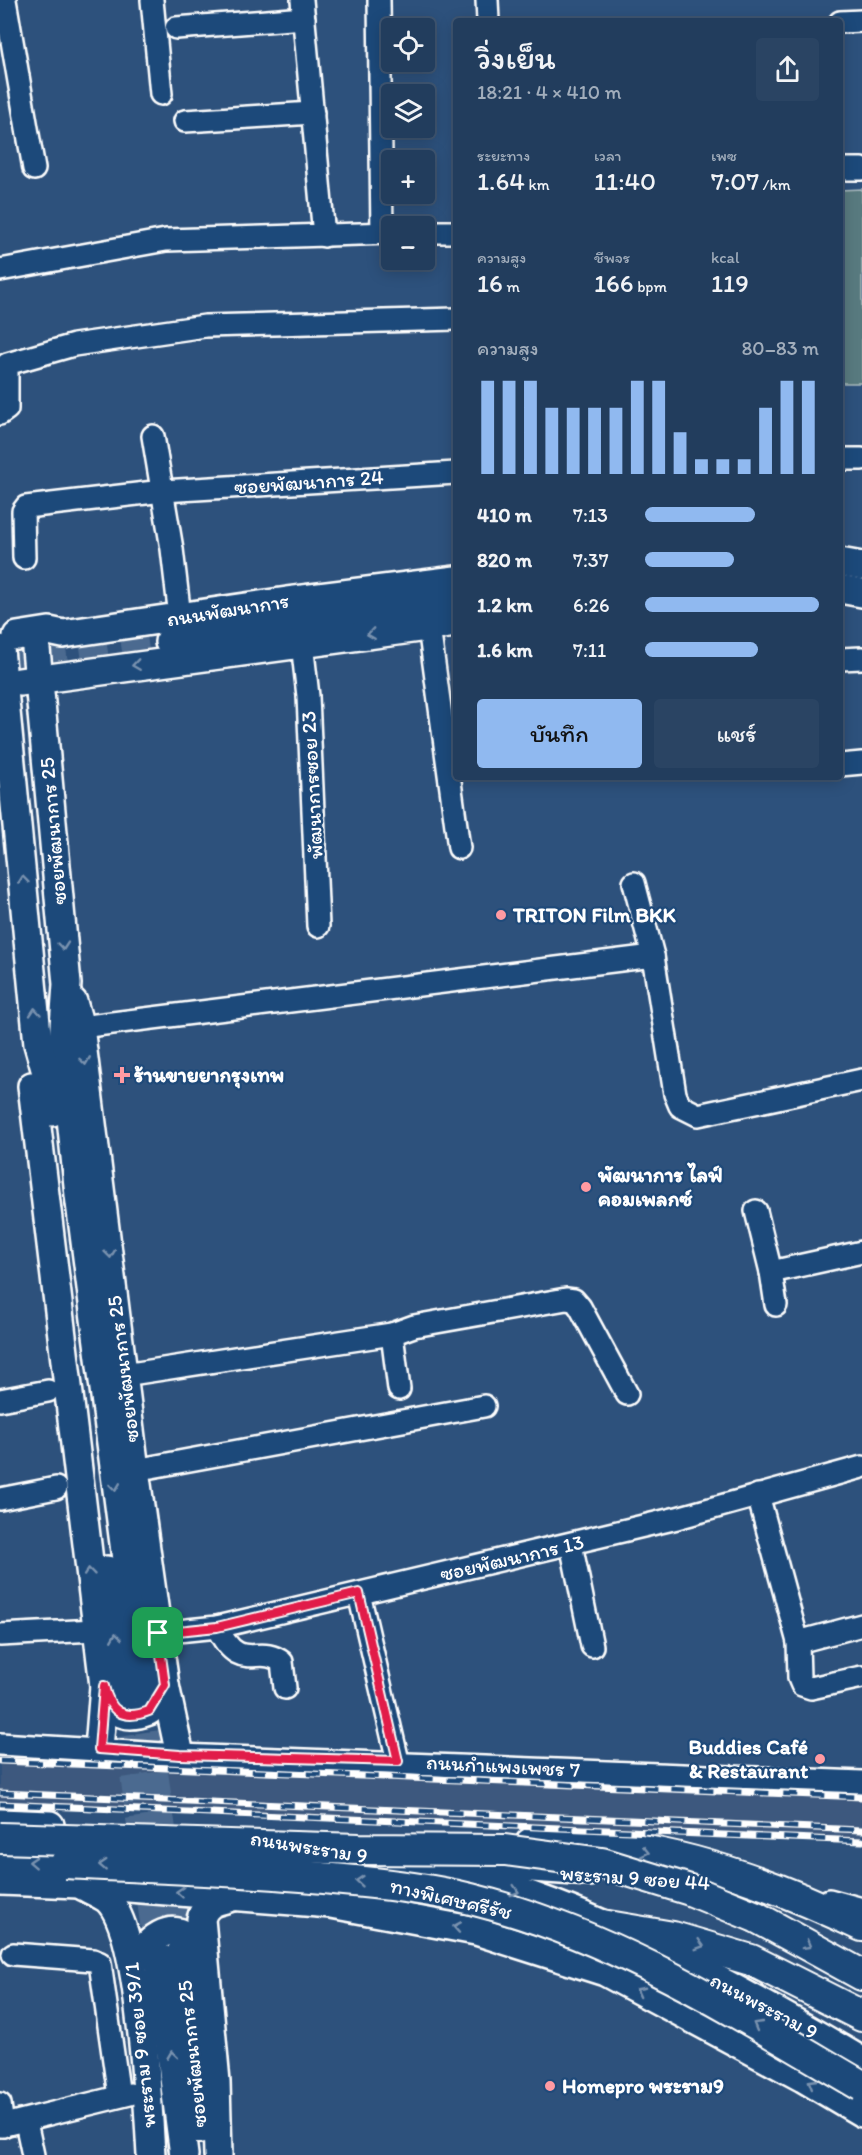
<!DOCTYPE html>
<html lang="th">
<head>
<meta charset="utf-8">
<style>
	:root { --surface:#223d5d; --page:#2a4463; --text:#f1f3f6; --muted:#a2aebc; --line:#3f5672; --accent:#90b9f0 }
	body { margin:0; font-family:Itim,"Playpen Sans Thai",sans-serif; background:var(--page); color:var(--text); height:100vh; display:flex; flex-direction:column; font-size:22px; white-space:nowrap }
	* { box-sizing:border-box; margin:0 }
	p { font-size:20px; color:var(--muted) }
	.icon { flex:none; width:33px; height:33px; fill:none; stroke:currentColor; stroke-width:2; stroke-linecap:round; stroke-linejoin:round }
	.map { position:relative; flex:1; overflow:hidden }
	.panel { position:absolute; left:453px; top:18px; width:390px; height:762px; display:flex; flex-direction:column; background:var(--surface); border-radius:6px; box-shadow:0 3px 15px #0003,0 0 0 2px var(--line) }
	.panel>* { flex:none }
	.buttons { position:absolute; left:381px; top:18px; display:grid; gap:12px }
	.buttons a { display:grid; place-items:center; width:54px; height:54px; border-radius:6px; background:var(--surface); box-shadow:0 3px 15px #0003,0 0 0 2px var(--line); font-size:30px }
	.pin { position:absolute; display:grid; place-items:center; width:51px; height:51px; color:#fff; margin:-26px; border-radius:12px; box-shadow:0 3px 9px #0006 }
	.round { display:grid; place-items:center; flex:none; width:63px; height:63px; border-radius:6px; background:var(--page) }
	.overview { display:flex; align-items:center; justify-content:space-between; height:102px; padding:0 24px }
	h1 { font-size:33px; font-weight:600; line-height:45px }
	.metrics { display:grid; grid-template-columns:repeat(3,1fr); gap:9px; height:102px; padding:6px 24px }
	.metrics div { display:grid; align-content:center }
	.metrics b { font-size:26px; font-weight:600 }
	.metrics small { font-size:16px; font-weight:400 }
	.metrics p { font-size:16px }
	.chart { height:168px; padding:12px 24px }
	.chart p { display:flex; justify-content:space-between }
	.chart svg { width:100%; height:108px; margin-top:6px; stroke:var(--accent); stroke-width:6 }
	.cta { display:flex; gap:12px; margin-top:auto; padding:12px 24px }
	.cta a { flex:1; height:69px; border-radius:6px; background:var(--accent); color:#111; font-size:24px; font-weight:600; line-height:69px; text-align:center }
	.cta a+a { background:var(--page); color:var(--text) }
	ul { padding:0 24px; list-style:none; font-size:20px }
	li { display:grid; grid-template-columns:96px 72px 1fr; align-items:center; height:45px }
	li i { height:15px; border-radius:8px; background:var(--accent) }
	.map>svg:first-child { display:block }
	.built { fill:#3d597e }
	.green { fill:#597a7f; stroke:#acbcbf; stroke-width:1.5 }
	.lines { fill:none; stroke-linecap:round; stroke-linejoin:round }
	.major-tunnel { stroke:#4c6b90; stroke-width:27; stroke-dasharray:27 14; stroke-linecap:butt }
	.minor-casing { stroke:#fff; stroke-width:26 }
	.major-casing { stroke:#fff; stroke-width:32 }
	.highway-casing { stroke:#fff; stroke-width:34 }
	.minor { stroke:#1f4a7a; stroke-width:21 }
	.major { stroke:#1f4a7a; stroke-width:27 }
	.highway { stroke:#1f4a7a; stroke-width:30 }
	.rail-casing { stroke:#fff; stroke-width:7 }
	.rail { stroke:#1f4a7a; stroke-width:4.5; stroke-dasharray:14; stroke-linecap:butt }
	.highway-bridge-casing { stroke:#fff; stroke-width:34; stroke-linecap:butt }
	.highway-bridge { stroke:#1f4a7a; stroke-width:30 }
	.oneway { stroke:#7992af }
	.route-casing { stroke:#fff; stroke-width:12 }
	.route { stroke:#e11d48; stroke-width:8 }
	.poi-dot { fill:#ff9aa2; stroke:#1f4a7a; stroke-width:2 }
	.labels { text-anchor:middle; stroke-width:4.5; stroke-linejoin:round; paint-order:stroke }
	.street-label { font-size:21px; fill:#fff; stroke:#1f4a7a }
	.poi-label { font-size:21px; font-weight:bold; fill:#fff; stroke:#1f4a7a; text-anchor:start }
</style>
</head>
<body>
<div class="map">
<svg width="862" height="2155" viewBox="0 0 862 2155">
	<rect width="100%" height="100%" fill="#2d517c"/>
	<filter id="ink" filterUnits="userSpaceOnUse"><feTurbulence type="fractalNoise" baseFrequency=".0167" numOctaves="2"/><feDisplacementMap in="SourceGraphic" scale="12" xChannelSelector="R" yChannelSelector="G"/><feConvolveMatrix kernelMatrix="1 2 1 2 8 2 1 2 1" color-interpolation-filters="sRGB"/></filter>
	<g filter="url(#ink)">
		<polygon class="built" points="0,1743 862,1783 862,1844 0,1806"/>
		<polygon class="green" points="862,189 862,383 840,383 840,190"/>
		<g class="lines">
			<g class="major-tunnel">
				<polyline points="0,667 167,642"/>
				<polyline points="143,1691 180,1954"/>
				<polyline points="123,1695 158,1956"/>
			</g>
			<defs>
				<g id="minor">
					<polyline points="5,0 34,169"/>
					<polyline points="152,0 161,94"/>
					<polyline points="302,0 324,236"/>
					<polyline points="379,0 382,233"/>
					<polyline points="487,0 488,21"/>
					<polyline points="840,22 862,21"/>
					<polyline points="176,28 304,18"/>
					<polyline points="185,121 313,113"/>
					<polyline points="840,169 862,169"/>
					<polyline points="424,232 456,232"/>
					<polyline points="0,270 166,240 392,233"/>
					<polyline points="0,414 7,409 7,364 74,345 205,326 456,319"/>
					<polyline points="153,436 172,549 180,617"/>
					<polyline points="840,459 862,459"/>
					<polyline points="24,558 23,511 26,507 163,491 456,473"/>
					<polyline points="429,627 459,848"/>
					<polyline points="302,643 308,696 318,926"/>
					<polyline points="840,659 862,658"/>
					<polyline points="840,765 862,763"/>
					<polyline points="634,883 653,956 675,1094 680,1106 698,1115 862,1080"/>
					<polyline points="80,1027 653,956"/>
					<polyline points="756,1211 771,1272 776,1305"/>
					<polyline points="771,1272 862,1252"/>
					<polyline points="392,1334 399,1389"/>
					<polyline points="124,1375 392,1334 414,1326 566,1299 574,1300 580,1307 627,1394"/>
					<polyline points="0,1400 48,1391"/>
					<polyline points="135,1470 484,1406"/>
					<polyline points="758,1495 798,1642 862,1625"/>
					<polyline points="0,1499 56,1488"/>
					<polyline points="571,1544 592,1646"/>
					<polyline points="359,1594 398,1761"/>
					<path d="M217,1627C240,1676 258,1643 282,1662L285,1688"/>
					<polyline points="158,1633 217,1627 677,1518 862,1467"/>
					<polyline points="0,1635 95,1630"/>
					<polyline points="798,1642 799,1678 802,1685 811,1688 862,1677"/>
					<polyline points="0,1744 180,1755 862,1782"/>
					<polyline points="456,1866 590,1875"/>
					<polyline points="829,1900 862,1909"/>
					<polyline points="13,1954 93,1960 100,1963 119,2096"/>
					<polyline points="0,2104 3,2126"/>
					<polyline points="26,2122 33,2155"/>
					<polyline points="0,2126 130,2094"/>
				</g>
				<g id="major">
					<polyline points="840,562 862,566"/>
					<polyline points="840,589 862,593"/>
					<polyline points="17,636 49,631 63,634 287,601 456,580"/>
					<polyline points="35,638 67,984 63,1041 79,1195 143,1691"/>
					<polyline points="169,642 456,603"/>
					<polyline points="0,649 38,1044 47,1076 52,1112"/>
					<polyline points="20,682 456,623"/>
					<polyline points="73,1002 80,1027 135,1470 165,1685 180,1755"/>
					<polyline points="32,1086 104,1686 99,1749"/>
					<polyline points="107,1570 123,1695"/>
					<path d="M104,1686C110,1712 123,1721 149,1711L165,1685"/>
					<polyline points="0,1823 50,1825"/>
					<path d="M377,1857C429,1868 482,1879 532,1896C647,1937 757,1999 862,2061"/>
					<polyline points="0,1881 79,1884 331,1904 476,1931 605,1972 803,2078 862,2113"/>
					<path d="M83,1886C90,1890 100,1894 107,1899C141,1930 148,2106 151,2155"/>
					<polyline points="180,1954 200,2129"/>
					<polyline points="158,1956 184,2155"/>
					<path d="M133,1964C153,1931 181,1914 204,1957"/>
					<path d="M218,2155L216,2082L201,1919C205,1902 218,1901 233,1897"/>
				</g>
				<g id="highway">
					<path d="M530,1844C563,1844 595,1844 627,1848C708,1859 789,1891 862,1926"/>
					<polyline points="0,1860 66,1863"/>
					<polyline points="756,1917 862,1975"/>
					<polyline points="602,1925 673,1937 751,1960 862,2016"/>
				</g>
			</defs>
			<use href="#minor" class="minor-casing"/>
			<use href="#major" class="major-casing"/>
			<use href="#highway" class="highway-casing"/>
			<use href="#minor" class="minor"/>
			<use href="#major" class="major"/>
			<use href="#highway" class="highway"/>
			<defs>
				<g id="rail">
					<polyline points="0,1761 862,1797"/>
					<polyline points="0,1793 862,1830"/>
					<polyline points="0,1804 862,1841"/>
				</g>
			</defs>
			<use href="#rail" class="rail-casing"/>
			<use href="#rail" class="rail"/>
			<defs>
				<g id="highway-bridge">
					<polyline points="0,1838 359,1849 505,1850 602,1863 690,1890 756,1917"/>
					<path d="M66,1863C155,1868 244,1870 333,1879C379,1883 426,1888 471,1899C613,1934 737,2013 862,2086"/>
				</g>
			</defs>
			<use href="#highway-bridge" class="highway-bridge-casing"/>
			<use href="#highway-bridge" class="highway-bridge"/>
		</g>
		<defs><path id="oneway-chevron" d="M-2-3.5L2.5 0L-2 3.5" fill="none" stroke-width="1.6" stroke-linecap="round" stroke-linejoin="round" transform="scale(1.5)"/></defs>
		<g class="oneway">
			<use href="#oneway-chevron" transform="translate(371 634) rotate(172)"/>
			<use href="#oneway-chevron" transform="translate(136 665) rotate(172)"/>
			<use href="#oneway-chevron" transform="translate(23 880) rotate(-96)"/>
			<use href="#oneway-chevron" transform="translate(63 946) rotate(85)"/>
			<use href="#oneway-chevron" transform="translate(35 1012) rotate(-95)"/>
			<use href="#oneway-chevron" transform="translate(85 1061) rotate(82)"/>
			<use href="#oneway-chevron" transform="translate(110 1254) rotate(83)"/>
			<use href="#oneway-chevron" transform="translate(115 1487) rotate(83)"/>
			<use href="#oneway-chevron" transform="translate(89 1572) rotate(-96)"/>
			<use href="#oneway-chevron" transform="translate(116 1637) rotate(-98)"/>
			<use href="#oneway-chevron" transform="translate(645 1852) rotate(12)"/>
			<use href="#oneway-chevron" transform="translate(33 1862) rotate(-177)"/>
			<use href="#oneway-chevron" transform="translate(103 1865) rotate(-177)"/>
			<use href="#oneway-chevron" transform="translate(360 1881) rotate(-175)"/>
			<use href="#oneway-chevron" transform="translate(515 1891) rotate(17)"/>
			<use href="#oneway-chevron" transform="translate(180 1892) rotate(-176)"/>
			<use href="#oneway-chevron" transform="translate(457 1927) rotate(-170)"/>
			<use href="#oneway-chevron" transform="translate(700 1945) rotate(16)"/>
			<use href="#oneway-chevron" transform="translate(807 1945) rotate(29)"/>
			<use href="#oneway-chevron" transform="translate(640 1991) rotate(-152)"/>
			<use href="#oneway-chevron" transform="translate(757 2025) rotate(-150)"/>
			<use href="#oneway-chevron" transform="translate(172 2055) rotate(-98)"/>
			<use href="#oneway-chevron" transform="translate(812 2083) rotate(-149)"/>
		</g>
	</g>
	<g class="lines" filter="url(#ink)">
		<defs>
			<path id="route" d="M359,1593L398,1761L180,1755L99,1749L104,1686C110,1712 123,1721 149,1711L165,1685L158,1633L217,1627Z"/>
		</defs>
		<use href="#route" class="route-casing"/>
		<use href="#route" class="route"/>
	</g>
	<g class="poi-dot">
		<circle cx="501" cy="915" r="6"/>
		<path d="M119 1066h6v6h6v6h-6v6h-6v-6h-6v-6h6z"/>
		<circle cx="586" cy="1187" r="6"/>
		<circle cx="820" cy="1759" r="6"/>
		<circle cx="550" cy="2086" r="6"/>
	</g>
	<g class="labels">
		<g class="street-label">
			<text transform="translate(309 482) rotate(-4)" y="7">ซอยพัฒนาการ 24</text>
			<text transform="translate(228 610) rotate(-9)" y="7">ถนนพัฒนาการ</text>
			<text transform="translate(312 785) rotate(-93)" y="7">พัฒนาการซอย 23</text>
			<text transform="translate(53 831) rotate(-95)" y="7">ซอยพัฒนาการ 25</text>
			<text transform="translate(123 1369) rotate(-97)" y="7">ซอยพัฒนาการ 25</text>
			<text transform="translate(512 1558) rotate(-13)" y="7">ซอยพัฒนาการ 13</text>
			<text transform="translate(503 1766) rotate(3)" y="7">ถนนกำแพงเพชร 7</text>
			<text transform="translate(309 1847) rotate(9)" y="7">ถนนพระราม 9</text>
			<text transform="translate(635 1878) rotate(4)" y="7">พระราม 9 ซอย 44</text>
			<text transform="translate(451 1899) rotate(13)" y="7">ทางพิเศษศรีรัช</text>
			<text transform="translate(764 2006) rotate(28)" y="7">ถนนพระราม 9</text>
			<text transform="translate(140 2045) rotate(-96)" y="7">พระราม 9 ซอย 39/1</text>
			<text transform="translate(192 2054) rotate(-96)" y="7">ซอยพัฒนาการ 25</text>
		</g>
		<g class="poi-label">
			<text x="513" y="922">TRITON Film BKK</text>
			<text x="134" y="1082">ร้านขายยากรุงเทพ</text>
			<text x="598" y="1182">พัฒนาการ ไลฟ์<tspan x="598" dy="24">คอมเพลกซ์</tspan></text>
			<text x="808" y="1754" text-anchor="end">Buddies Café<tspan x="808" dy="24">&amp; Restaurant</tspan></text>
			<text x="562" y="2093">Homepro พระราม9</text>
		</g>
	</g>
</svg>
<div class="buttons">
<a><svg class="icon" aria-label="locate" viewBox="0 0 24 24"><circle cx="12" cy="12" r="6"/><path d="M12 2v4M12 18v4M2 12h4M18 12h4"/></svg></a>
<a><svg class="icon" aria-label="layers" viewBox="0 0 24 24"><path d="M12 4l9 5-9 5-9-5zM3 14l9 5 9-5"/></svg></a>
<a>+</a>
<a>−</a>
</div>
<div class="pin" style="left:158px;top:1633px;background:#1e9e55"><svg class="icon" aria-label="arrive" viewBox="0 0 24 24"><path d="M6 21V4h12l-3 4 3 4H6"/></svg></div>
<section class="panel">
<div class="overview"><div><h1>วิ่งเย็น</h1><p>18:21 · 4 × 410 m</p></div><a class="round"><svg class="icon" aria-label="share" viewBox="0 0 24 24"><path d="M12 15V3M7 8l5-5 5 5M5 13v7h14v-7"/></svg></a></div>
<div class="metrics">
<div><p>ระยะทาง</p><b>1.64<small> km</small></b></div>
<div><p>เวลา</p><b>11:40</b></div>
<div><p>เพซ</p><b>7:07<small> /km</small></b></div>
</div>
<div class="metrics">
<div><p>ความสูง</p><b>16<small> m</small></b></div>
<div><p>ชีพจร</p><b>166<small> bpm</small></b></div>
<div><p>kcal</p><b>119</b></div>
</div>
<div class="chart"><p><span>ความสูง</span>80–83 m</p>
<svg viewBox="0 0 160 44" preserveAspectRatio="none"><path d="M5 44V6M15 44V6M25 44V6M35 44V17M45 44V17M55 44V17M65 44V17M75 44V6M85 44V6M95 44V27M105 44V38M115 44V38M125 44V38M135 44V17M145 44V6M155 44V6"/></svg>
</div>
<ul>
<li><b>410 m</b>7:13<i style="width:63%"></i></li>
<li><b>820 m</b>7:37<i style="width:51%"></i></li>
<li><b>1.2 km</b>6:26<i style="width:100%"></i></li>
<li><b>1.6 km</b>7:11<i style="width:65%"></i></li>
</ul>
<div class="cta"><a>บันทึก</a><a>แชร์</a></div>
</section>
</div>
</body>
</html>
